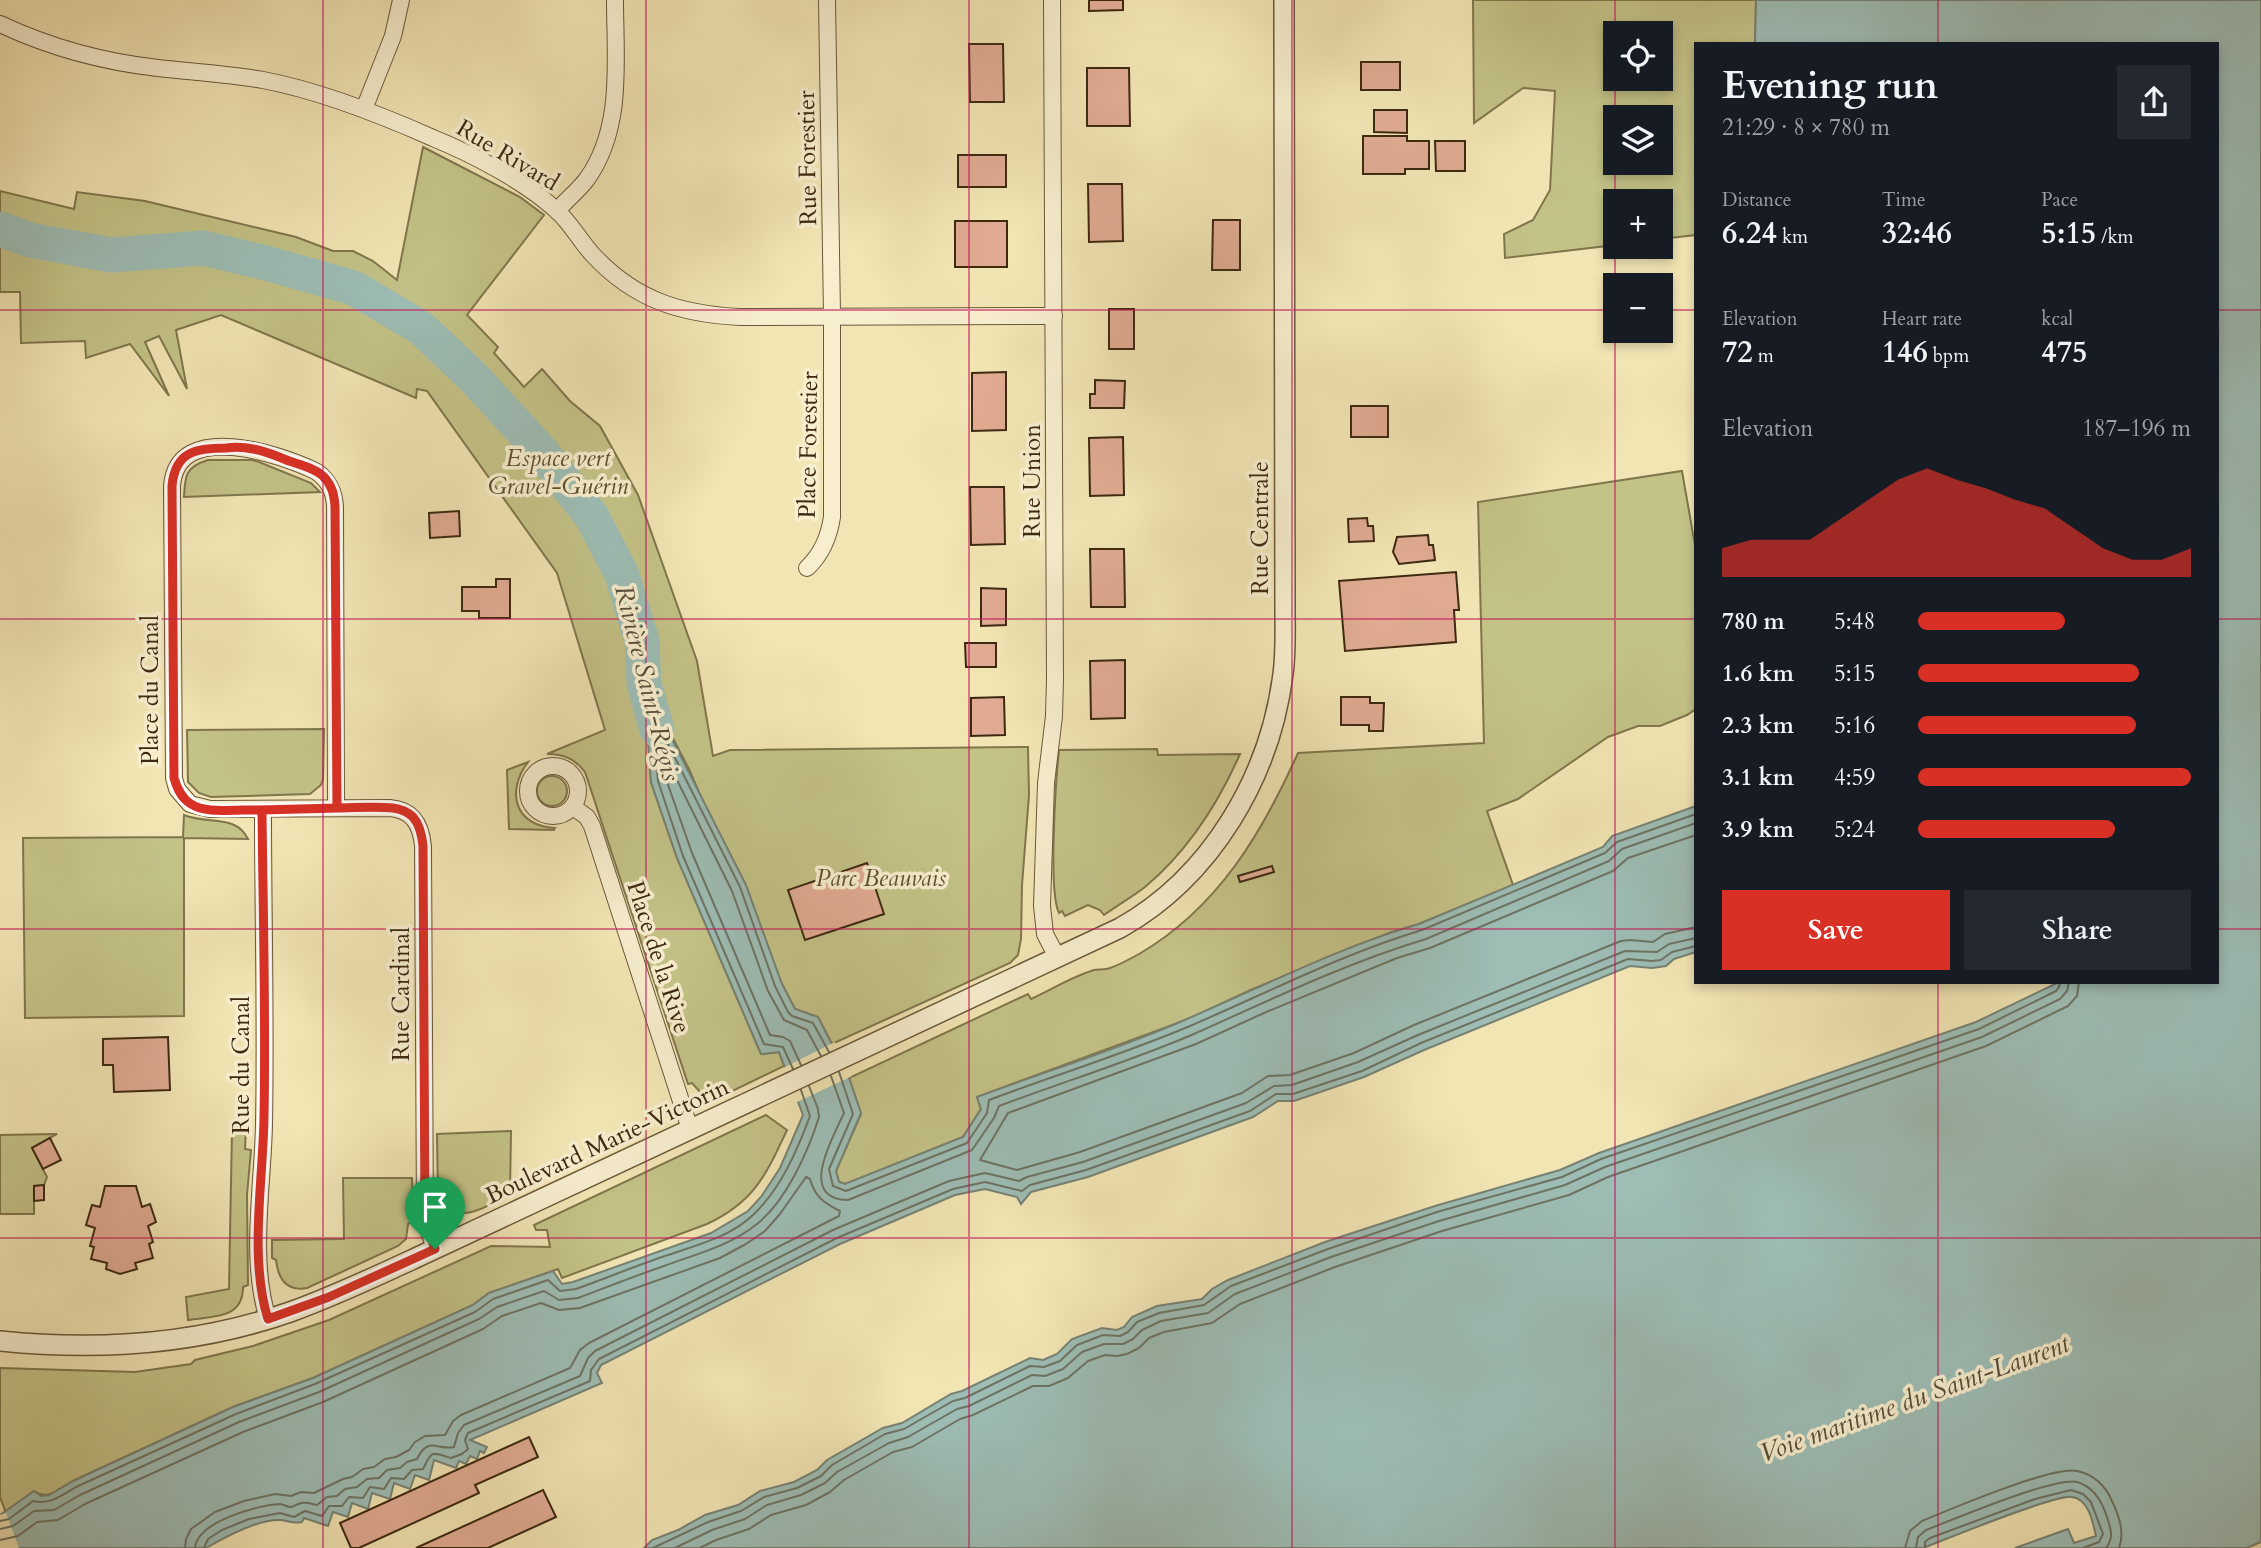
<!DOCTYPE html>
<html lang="en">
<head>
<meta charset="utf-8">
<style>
	:root { --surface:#171b24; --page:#242831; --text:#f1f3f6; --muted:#9ea1a6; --accent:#d93025 }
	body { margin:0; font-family:Cardo,serif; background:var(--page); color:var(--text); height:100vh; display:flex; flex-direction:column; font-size:26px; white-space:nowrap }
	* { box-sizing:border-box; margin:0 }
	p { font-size:23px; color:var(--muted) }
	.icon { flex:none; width:38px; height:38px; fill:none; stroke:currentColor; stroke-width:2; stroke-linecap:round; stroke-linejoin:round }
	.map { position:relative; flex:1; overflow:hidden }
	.details { position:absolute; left:1694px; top:42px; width:525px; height:942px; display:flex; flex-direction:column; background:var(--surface); border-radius:0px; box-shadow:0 4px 10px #0003 }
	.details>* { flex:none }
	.tools { position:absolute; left:1603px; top:21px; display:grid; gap:14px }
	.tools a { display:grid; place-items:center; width:70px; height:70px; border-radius:0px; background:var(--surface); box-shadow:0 4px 10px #0003; font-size:35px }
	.pin { position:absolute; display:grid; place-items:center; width:60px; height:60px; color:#fff; margin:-72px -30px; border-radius:50% 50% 50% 0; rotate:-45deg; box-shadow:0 0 7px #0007 }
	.pin .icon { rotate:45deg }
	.round { display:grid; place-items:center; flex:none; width:74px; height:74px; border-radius:0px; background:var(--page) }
	.summary { display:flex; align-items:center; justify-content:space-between; height:119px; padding:0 28px }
	h1 { font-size:38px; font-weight:800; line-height:52px }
	.stats { display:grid; grid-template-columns:repeat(3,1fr); gap:10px; height:119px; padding:7px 28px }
	.stats div { display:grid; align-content:center }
	.stats b { font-size:30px; font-weight:800 }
	.stats small { font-size:19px; font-weight:400 }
	.stats p { font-size:19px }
	.chart { height:196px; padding:14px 28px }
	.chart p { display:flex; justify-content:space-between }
	.chart svg { width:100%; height:126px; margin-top:7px; fill:var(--accent); opacity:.7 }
	.cta { display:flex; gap:14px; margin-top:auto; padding:14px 28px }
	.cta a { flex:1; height:80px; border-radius:0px; background:var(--accent); color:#fff; font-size:28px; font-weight:800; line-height:80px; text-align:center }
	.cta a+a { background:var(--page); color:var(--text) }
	ul { padding:0 28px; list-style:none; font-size:23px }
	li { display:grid; grid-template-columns:112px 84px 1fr; align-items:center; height:52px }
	li i { height:18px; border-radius:9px; background:var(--accent) }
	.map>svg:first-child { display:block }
	.green { fill:#c3c287; stroke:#80764c; stroke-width:2; fill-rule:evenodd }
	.water { fill:#9dbdb5; stroke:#778273; stroke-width:2 }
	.pier { fill:#f2e5b4 }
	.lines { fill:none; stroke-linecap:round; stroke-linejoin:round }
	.shore { stroke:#6d7363; stroke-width:2 }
	.river { stroke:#9dbdb5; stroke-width:35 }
	.building { fill:#e0ab92; stroke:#3d2911; stroke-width:2 }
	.minor-casing { stroke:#6a583a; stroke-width:18 }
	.tertiary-casing { stroke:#6a583a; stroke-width:22 }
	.minor { stroke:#f7eece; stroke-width:16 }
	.tertiary { stroke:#f7eece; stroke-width:19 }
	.route-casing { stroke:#fff; stroke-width:14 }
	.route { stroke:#d93025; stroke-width:9 }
	.grid { fill:none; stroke:#c2185b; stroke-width:2; stroke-opacity:0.55 }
	.labels { text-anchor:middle; stroke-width:7; stroke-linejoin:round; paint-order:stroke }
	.street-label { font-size:24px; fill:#3d2911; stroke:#f7eece }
	.park-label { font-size:24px; font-style:italic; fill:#5e4f2e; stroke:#f7eece }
	.water-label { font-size:26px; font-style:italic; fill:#554e3a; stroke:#f7eece }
</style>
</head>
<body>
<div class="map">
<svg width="2261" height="1548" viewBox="0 0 2261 1548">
	<rect width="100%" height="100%" fill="#f2e5b4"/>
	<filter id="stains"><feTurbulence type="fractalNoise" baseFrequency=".00286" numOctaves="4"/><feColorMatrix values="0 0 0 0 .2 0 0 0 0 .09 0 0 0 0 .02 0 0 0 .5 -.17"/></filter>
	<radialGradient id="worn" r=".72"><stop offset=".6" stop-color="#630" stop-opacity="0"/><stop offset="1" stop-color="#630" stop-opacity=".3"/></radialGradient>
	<g class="green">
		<path d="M1473,0H1756L1755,44H1696V235L1661,239V201H1615V245L1505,258L1504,234L1533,220L1550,190L1555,91L1523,88L1474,123ZM1615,33H1661V79H1615ZM1615,117H1661V163H1615Z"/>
		<path d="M423,147L520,197L544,215L467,315L498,347L494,353L524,387L542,369L570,401L600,426L638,495L697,661L713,756L730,750L1028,747L1029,795L1022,885L1021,939L1018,955L1010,963L832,1044L818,1017L795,1009L782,984L689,769L645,685L651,782L677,858L761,1054L779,1052L784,1066L718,1098L702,1094L692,1083L688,1084L585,772C575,759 564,754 547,754L605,730L557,573L427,391L417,389L416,398L221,315L176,330L187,389L159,336L145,342L169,396L130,344L86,358L85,341L21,343L20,292H0V191L74,209L77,192L145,201L296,237L333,251H353L373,261L397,280Z"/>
		<path d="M208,460H252L259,462L311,483L320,492L184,497C185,476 185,467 208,460Z"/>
		<path d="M1682,471L1696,551V709L1687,715L1660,726H1638L1608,737L1518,799L1487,811L1513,885L1419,924L1389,933L1253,989L1186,1020L977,1097L981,1109L963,1137L846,1184L839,1182L836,1171L861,1114L849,1078L1028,994L1031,999C1051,990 1073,976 1094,970C1099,969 1105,970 1110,968C1119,965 1130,959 1139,954C1218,908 1262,833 1298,753L1484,743L1478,502Z"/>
		<polygon points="324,729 323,779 321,785 310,794 211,797 199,793 188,782 187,730"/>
		<path d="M1157,749L1158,755L1240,754C1218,804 1188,851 1145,887C1132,897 1118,905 1104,915L1100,910L1088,905L1065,916L1062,911L1059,913C1048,891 1056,779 1059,750Z"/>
		<path d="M528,762C506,791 514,826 555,828L554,830L509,829L507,770Z"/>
		<circle cx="552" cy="791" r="15"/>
		<path d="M184,815C209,825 236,814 248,839L184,838V1016L25,1018L23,838L183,837Z"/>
		<path d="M766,1115L787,1130C766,1175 754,1202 707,1224L562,1278L558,1269L489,1293L473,1305L313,1378L233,1407L73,1481C60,1489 48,1501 34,1491L6,1513L0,1497V1368L135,1372L191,1364L195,1360L253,1346L329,1320L491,1246L550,1247L547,1230H536L534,1225Z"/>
		<path d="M246,1129L245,1149L251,1150L247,1195L248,1285L243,1287C243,1319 214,1316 188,1320L186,1297L229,1289L232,1130Z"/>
		<path d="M511,1131L510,1194C490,1204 464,1224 445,1205L442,1206L438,1195L437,1134Z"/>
		<polygon points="57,1134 32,1148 47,1177 44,1185 34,1186 34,1214 0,1214 0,1135"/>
		<path d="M343,1178H412L413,1221L408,1224L406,1239L398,1246L307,1288C286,1292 278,1278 276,1260L272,1258V1240L344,1239Z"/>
	</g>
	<g class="water">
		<path d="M1756,0H2261V1542L2247,1548H2015L2068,1529L2074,1543L2096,1536C2093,1523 2089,1499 2072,1497C2055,1494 1947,1539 1923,1548H644L652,1540L678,1530L705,1515L738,1505L760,1491L794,1482L817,1470L827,1460L883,1428L902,1423L951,1394L962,1391L1030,1358L1043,1360L1057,1354L1072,1339L1102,1328L1117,1330L1124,1327L1132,1317L1157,1306L1202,1299L1212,1289L1228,1280L1325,1242L1435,1206L1560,1170L1599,1153L1976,1022L2059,982H2217V44H1755Z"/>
		<path d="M644,684L746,885L782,984L795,1009L818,1017L849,1078L861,1113L836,1171L839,1182L845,1184L963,1137L981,1109L977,1097C1047,1071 1119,1049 1187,1019C1264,986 1339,947 1419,924L1603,847L1612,836L1696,806V952L1674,959L1666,966L1652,968L1630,966L1424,1050L1364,1077L1294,1101H1278L1253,1117L1088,1177L1031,1192L1021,1204L1017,1197L985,1189L955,1195L840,1244L601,1365L597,1373L602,1383L470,1440L487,1447L484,1453L480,1451L477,1459L470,1456L466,1464L459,1461L456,1468L434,1460L429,1480L415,1475L410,1489L394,1483L390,1499L372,1493L368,1509L352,1503L348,1517L333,1512L328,1526L304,1518L302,1522C292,1524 290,1521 280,1520C258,1519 225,1537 206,1548H0V1515L34,1491L41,1496L49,1495L73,1481L233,1407L313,1378L473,1305L489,1293L553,1271L562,1284L573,1282L711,1233L748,1211L761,1197L780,1168L803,1115L779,1052L761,1054L677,858L651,782Z"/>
	</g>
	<g class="pier">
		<polygon points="835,1042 852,1076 795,1103 781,1069"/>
		<polygon points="6,1513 19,1548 0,1548 0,1515"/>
	</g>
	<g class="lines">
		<g class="shore">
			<polyline points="1696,835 1628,858 1613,871 1430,948 1397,958 1264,1013 1196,1044 1008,1113 980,1160 1017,1170 1080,1152 1242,1093 1268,1076 1290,1075 1354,1053 1414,1025 1621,941 1630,940 1653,942 1665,934 1696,927"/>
			<polyline points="801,1065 790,1041 783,1037 770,1035 692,853 666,779 668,769 672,770 675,776 732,891 768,991 784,1020 807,1030 821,1056"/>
			<polyline points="793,1069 783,1047 764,1044 683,856 658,781 654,732 656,729 661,730 740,887 775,986 788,1012 792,1016 813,1023 829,1052"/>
			<path d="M839,1072L853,1114L829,1169L833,1186L846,1191L967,1143L987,1113L989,1100C1055,1075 1124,1054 1190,1026C1267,993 1342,954 1422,930L1605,853L1617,842L1696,814"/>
			<path d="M831,1076L844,1113C834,1136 796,1199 848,1200L972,1150L994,1118L999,1106C1063,1082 1131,1061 1194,1034C1270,1000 1346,963 1426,939L1609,861L1622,849L1696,823"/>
			<path d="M0,1521L9,1519L33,1501C50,1505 61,1496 76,1487L236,1414L315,1384L475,1312L493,1299L548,1280L560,1291L576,1289C604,1279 633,1267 662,1257C693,1246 730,1238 754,1214C781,1188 797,1151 810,1116L801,1090"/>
			<path d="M0,1529L13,1526L34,1511L54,1510L80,1495L239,1422L319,1392L479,1319L497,1307L544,1291L559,1300L578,1298C607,1287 635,1276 664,1266C696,1254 730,1246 757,1224C786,1201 808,1152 819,1117L818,1109L809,1086"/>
			<path d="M0,1540L18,1536L37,1522L58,1520L85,1504L243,1432L323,1402L483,1329L502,1316L541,1303L559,1310L580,1308L720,1258L746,1244L765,1231L780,1214L806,1177L810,1179C815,1197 824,1203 840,1211L839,1216L589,1343L580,1350L570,1368L461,1415L453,1421L445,1435L425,1436L415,1442L409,1450L396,1457L385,1459L374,1467L363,1469L352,1477L343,1479L314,1493L301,1492L291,1496L275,1494L244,1501L215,1512L191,1529L186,1539L185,1548"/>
			<path d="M195,1548C197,1522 257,1505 280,1504C283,1504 287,1507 290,1507C294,1507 297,1504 301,1503C306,1502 312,1504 317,1505L327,1497L337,1496L345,1489L357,1487L367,1479L379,1478L387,1470L400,1468L407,1462L417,1459C429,1435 437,1451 454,1447L458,1433L464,1425L580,1376L588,1358L595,1351L833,1230L949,1181L985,1173L1019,1181L1027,1177L1083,1162L1246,1103L1274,1086L1292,1085L1358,1062L1418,1035L1625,951L1657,952L1669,944L1696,938"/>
			<path d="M204,1548L208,1539L222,1530L249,1519L280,1513L294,1517L305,1511L322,1516L329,1506H342L349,1497L363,1498L370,1487L384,1489L391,1478L404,1479L412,1470L423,1469C432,1450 431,1452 451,1458L462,1454L468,1449L465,1440L468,1433L590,1381L591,1370L599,1359L837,1238L953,1189L985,1182L1022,1191L1030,1185L1086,1170L1250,1111L1276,1094H1293L1362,1071L1421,1043L1628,959L1652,961L1661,960L1672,952L1696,946"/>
			<polyline points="653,1548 708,1522 741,1511 764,1497 797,1488 821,1476 832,1465 885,1434 904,1429 953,1401 965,1398 1030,1366 1044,1367 1060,1361 1077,1345 1103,1335 1120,1336 1128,1332 1137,1322 1159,1313 1204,1305 1231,1286 1328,1249 1437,1212 1562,1177 1601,1159 1979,1029 2056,991 2059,987 2060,982"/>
			<polyline points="675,1548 712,1530 745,1519 767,1505 801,1495 825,1483 837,1472 889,1443 908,1437 957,1409 969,1406 1032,1375 1045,1376 1063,1369 1082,1352 1104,1344 1123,1344 1133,1339 1142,1330 1161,1321 1208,1313 1235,1294 1331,1257 1439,1221 1565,1185 1605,1167 1982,1037 2060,999 2067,991 2069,982"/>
			<polyline points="700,1548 716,1540 749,1529 771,1515 806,1505 830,1492 844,1480 893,1452 912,1447 960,1419 973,1415 1033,1386 1049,1386 1068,1378 1088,1361 1105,1355 1117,1356 1127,1354 1139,1348 1149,1338 1164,1332 1212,1323 1240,1304 1335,1267 1442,1231 1569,1195 1608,1177 1986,1046 2068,1006 2077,996 2079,982"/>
			<path d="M1905,1548L1910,1531L1922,1521C1951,1509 2051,1466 2077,1471C2093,1474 2106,1486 2112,1501C2119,1516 2125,1532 2119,1548"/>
			<path d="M1916,1548L1918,1537L1926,1530C1952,1520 2056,1476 2077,1482C2094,1487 2102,1501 2107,1517C2111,1529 2114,1538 2106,1548"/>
			<polyline points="1925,1548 1925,1542 1930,1538 2035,1499 2071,1490 2083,1494 2091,1502 2103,1534 2099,1542 2083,1548"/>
		</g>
		<polyline class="river" points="0,229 30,240 111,255 203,248 266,263 354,288 421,328 474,378 541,451 592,517 622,575 642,641 644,684 657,730"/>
	</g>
	<g class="building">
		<polygon points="1089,0 1123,0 1123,10 1089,11"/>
		<polygon points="969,44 1003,44 1004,102 970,102"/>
		<rect x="1361" y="62" width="39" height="28"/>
		<polygon points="1087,68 1129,68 1130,126 1087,126"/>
		<polygon points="1374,110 1407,110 1407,133 1374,132"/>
		<polygon points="1363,136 1407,136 1407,141 1429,141 1429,169 1405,169 1405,174 1363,174"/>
		<polygon points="1435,141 1465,141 1465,171 1436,171"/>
		<rect x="958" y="155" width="48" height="32"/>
		<polygon points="1088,184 1122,184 1123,241 1089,242"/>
		<polygon points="1213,220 1240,220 1240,270 1212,270"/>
		<rect x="955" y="221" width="52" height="46"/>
		<rect x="1109" y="309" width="25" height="40"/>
		<polygon points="1006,372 1006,430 972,431 972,373"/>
		<polygon points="1095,380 1125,381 1124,408 1090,408 1090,394 1095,394"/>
		<rect x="1351" y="406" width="37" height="31"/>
		<polygon points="1123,437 1124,495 1090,496 1089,438"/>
		<polygon points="970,487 1004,487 1005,544 971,545"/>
		<polygon points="459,511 460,536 430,538 429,513"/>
		<polygon points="1367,518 1368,526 1373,526 1374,541 1349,542 1348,519"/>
		<polygon points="1428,535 1429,545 1433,545 1435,560 1399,564 1393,552 1397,537"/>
		<polygon points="1090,549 1124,549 1125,607 1091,607"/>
		<polygon points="1456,572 1459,610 1454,610 1456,642 1345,651 1339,581"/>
		<polygon points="496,579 510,579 510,618 479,618 479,611 462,611 462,587 496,587"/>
		<polygon points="981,588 1006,589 1006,625 981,626"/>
		<polygon points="965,643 996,643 996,667 966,667"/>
		<polygon points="1125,660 1125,718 1091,719 1090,661"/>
		<polygon points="1004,697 1005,735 971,736 971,698"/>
		<polygon points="1341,697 1370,697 1370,703 1384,703 1383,731 1369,731 1369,725 1341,725"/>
		<polygon points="867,863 884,914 805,940 788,890"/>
		<polygon points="1272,866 1274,872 1240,882 1238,876"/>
		<polygon points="168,1037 170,1090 114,1092 113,1065 103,1065 103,1039"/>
		<polygon points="50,1138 61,1160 43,1169 32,1148"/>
		<polygon points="44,1185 44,1200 34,1201 34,1186"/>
		<polygon points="105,1186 136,1186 142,1207 150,1204 156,1222 148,1226 153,1242 149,1244 153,1258 135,1263 137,1269 120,1274 106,1269 107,1263 91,1259 94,1247 90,1246 95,1228 86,1225 92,1205 100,1207"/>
		<polygon points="529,1437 538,1457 475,1485 479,1493 359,1548 351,1548 340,1523"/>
		<polygon points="543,1490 556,1517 488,1548 416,1548"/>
	</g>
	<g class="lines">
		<defs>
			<g id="minor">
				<polyline points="1052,0 1055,679 1054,716 1046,783 1042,906 1045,934 1057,957"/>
				<path d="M0,24C49,47 104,62 158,68C193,72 228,74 263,80C321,91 379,114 433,138C472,154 526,182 556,210C571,223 580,241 593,255C635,300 680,314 740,317L1054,316"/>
				<polyline points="364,109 393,36 401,0"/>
				<path d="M557,211C566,200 578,191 587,179C624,127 615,60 615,0"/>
				<path d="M807,568C822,554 829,537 832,517V315L827,0"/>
				<circle cx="553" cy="791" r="25"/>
				<polyline points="573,807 587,817 592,826 690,1129"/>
				<path d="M336,808L335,506C334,491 329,481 317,472C281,454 177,419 172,486L174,778L177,789L190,804L210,809L390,808C413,810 421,825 423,846L425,1220L435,1249"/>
				<path d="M263,810C263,914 266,1019 264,1124C263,1185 249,1260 268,1319"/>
			</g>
			<path id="tertiary" d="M0,1341C98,1351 196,1345 290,1312C335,1296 379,1275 422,1255L1120,928C1211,877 1270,777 1283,674C1286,653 1285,631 1285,610L1284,0"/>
		</defs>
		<use href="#minor" class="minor-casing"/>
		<use href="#tertiary" class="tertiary-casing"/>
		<use href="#minor" class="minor"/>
		<use href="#tertiary" class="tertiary"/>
	</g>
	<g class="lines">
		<defs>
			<path id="route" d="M435,1249L425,1220L423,846C422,836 420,825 413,817C408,812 400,809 393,808C374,806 354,808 334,808C304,809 274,810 243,810C227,810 205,813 191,804C181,798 177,788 174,778L172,486C175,451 197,448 226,448C235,447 244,447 253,449C265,451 277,456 289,461C301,465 314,468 323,476C332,485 334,494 335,506L337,808L262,810C263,912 266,1016 264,1118C263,1181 249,1259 268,1319L329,1297L435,1249"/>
		</defs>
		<use href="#route" class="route-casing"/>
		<use href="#route" class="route"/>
	</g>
	<path class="grid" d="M323,0V1548M646,0V1548M969,0V1548M1292,0V1548M1615,0V1548M1938,0V44M0,310H1615M1661,310H1696M2217,310H2261M0,619H1696M2217,619H2261M0,929H1696M2217,929H2261M1938,982V1548M0,1238H2261"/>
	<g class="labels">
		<g class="street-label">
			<text transform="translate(508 155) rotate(31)" y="8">Rue Rivard</text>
			<text transform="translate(807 158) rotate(-91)" y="8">Rue Forestier</text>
			<text transform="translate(808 445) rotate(-89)" y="8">Place Forestier</text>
			<text transform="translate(1032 481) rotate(-90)" y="8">Rue Union</text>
			<text transform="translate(1260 528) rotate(-90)" y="8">Rue Centrale</text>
			<text transform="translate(150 690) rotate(-90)" y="8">Place du Canal</text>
			<text transform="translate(659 957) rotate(72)" y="8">Place de la Rive</text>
			<text transform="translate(401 994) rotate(-90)" y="8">Rue Cardinal</text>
			<text transform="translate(241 1065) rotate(-90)" y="8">Rue du Canal</text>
			<text transform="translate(607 1141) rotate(-25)" y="8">Boulevard Marie-Victorin</text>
		</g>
		<g class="park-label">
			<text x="558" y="466">Espace vert<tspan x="558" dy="28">Gravel-Guérin</tspan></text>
			<text x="881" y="886">Parc Beauvais</text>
		</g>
		<g class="water-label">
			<text transform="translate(648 683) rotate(76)" y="9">Rivière Saint-Régis</text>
			<text transform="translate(1914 1398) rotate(-20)" y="9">Voie maritime du Saint-Laurent</text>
		</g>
	</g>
	<rect width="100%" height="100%" filter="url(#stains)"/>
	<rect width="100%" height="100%" fill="url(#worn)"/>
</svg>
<div class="tools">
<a><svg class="icon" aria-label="locate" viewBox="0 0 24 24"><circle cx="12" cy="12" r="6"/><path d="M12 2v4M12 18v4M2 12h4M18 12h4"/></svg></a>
<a><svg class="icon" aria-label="layers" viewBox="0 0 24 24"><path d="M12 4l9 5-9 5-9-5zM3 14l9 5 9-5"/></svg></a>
<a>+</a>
<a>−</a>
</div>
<div class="pin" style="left:435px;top:1249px;background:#1e9e55"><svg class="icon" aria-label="arrive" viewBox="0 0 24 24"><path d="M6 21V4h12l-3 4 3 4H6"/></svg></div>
<section class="details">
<div class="summary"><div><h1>Evening run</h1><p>21:29 · 8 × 780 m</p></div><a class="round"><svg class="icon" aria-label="share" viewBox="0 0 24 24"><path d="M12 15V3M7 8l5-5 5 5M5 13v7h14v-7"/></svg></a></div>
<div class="stats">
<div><p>Distance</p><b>6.24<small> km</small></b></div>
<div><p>Time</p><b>32:46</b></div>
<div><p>Pace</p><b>5:15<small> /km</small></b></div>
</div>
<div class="stats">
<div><p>Elevation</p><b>72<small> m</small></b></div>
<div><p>Heart rate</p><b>146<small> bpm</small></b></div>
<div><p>kcal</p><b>475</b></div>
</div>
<div class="chart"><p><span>Elevation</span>187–196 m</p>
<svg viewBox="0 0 160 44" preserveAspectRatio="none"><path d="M0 44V34L10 31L20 31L30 31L40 24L50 17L60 10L70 6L80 10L90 13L100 17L110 20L120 27L130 34L140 38L150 38L160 34V44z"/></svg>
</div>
<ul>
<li><b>780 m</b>5:48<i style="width:54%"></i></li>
<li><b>1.6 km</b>5:15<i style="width:81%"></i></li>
<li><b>2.3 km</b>5:16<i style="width:80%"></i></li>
<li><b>3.1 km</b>4:59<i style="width:100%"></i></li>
<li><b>3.9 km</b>5:24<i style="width:72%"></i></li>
</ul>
<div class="cta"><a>Save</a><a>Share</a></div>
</section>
</div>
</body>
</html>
